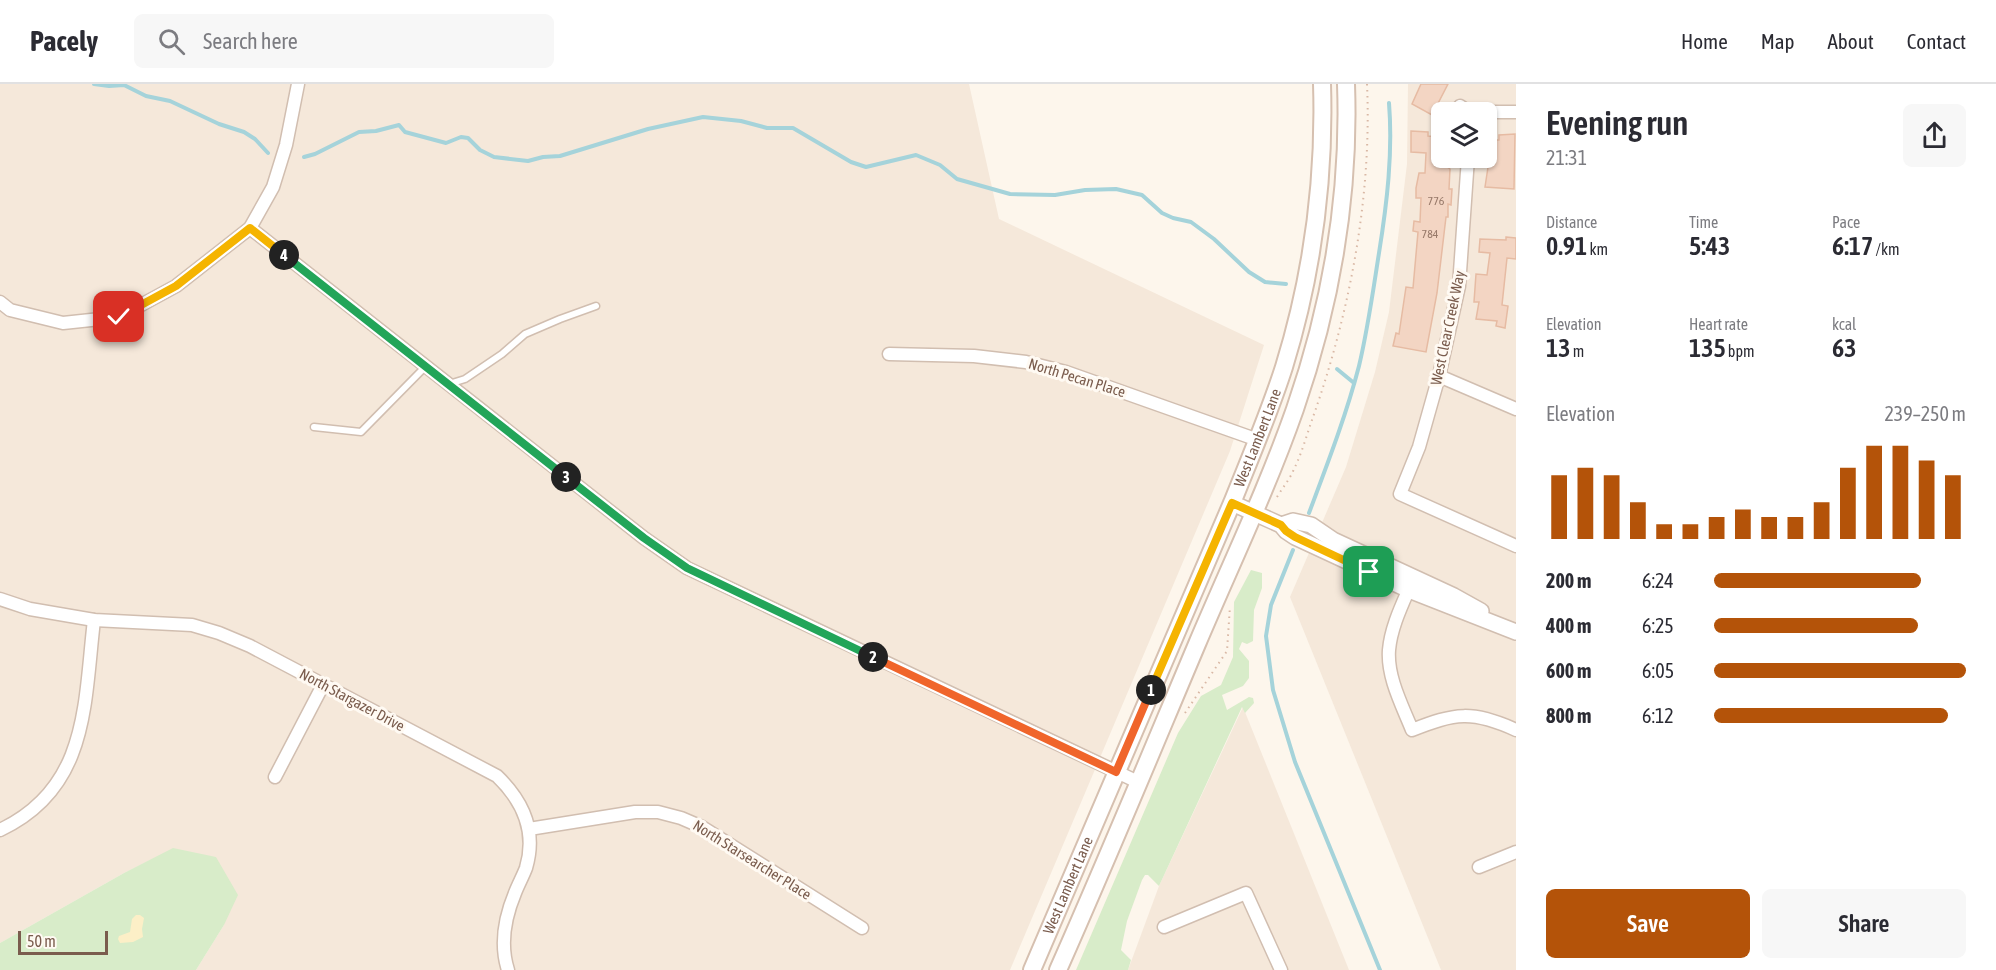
<!DOCTYPE html>
<html lang="en">
<head>
<meta charset="utf-8">
<style>
	:root { --surface:#fff; --page:#f7f7f7; --text:#2b2b33; --muted:#7c7c81; --line:#e1e1e2; --accent:#b45309 }
	body { margin:0; font-family:"Asap Condensed",sans-serif; background:var(--page); color:var(--text); height:100vh; display:flex; flex-direction:column; font-size:22px; white-space:nowrap }
	* { box-sizing:border-box; margin:0 }
	p { font-size:20px; color:var(--muted) }
	.icon { flex:none; width:33px; height:33px; fill:none; stroke:currentColor; stroke-width:2; stroke-linecap:round; stroke-linejoin:round }
	.map { position:relative; flex:1; overflow:hidden }
	.side { display:flex; flex-direction:column; background:var(--surface); width:480px }
	.side>* { flex:none }
	.buttons { position:absolute; left:1431px; top:18px; display:grid; gap:12px }
	.buttons a { display:grid; place-items:center; width:66px; height:66px; border-radius:9px; background:var(--surface); box-shadow:0 2px 4px #0004; font-size:30px }
	.scale { position:absolute; left:18px; bottom:15px; width:90px; box-sizing:border-box; padding-left:6px; border:3px solid #7a5c4d; border-top:0; font-size:16px; line-height:21px; white-space:nowrap; color:#7a5c4d; -webkit-text-stroke:4px #fffaf3; paint-order:stroke }
	.pin { position:absolute; display:grid; place-items:center; width:51px; height:51px; color:#fff; margin:-26px; border-radius:12px; box-shadow:0 3px 9px #0006 }
	.km { position:absolute; width:30px; height:30px; margin:-15px; border-radius:50%; background:#222; color:#fff; font-size:16px; line-height:30px; text-align:center }
	.round { display:grid; place-items:center; flex:none; width:63px; height:63px; border-radius:9px; background:var(--page) }
	.headline { display:flex; align-items:center; justify-content:space-between; height:102px; padding:0 30px }
	h1 { font-size:33px; font-weight:600; line-height:45px }
	.figures { display:grid; grid-template-columns:repeat(3,1fr); gap:9px; height:102px; padding:6px 30px }
	.figures div { display:grid; align-content:center }
	.figures b { font-size:26px; font-weight:600 }
	.figures small { font-size:16px; font-weight:400 }
	.figures p { font-size:16px }
	.chart { height:168px; padding:12px 30px }
	.chart p { display:flex; justify-content:space-between }
	.chart svg { width:100%; height:108px; margin-top:6px; stroke:var(--accent); stroke-width:6 }
	.button { display:flex; gap:12px; margin-top:auto; padding:12px 30px }
	.button a { flex:1; height:69px; border-radius:9px; background:var(--accent); color:#fff; font-size:24px; font-weight:600; line-height:69px; text-align:center }
	.button a+a { background:var(--page); color:var(--text) }
	ul { padding:0 30px; list-style:none; font-size:20px }
	li { display:grid; grid-template-columns:96px 72px 1fr; align-items:center; height:45px }
	li i { height:15px; border-radius:8px; background:var(--accent) }
	header { display:flex; align-items:center; gap:36px; box-sizing:border-box; height:84px; padding:0 30px; background:var(--surface); border-bottom:2px solid var(--line) }
	header strong { font-size:28px }
	nav { display:flex; gap:33px; margin-inline-start:auto; font-size:21px }
	.search { width:420px; height:54px; background:var(--page); display:flex; align-items:center; gap:15px; box-sizing:border-box; padding:0 21px; border-radius:9px; color:var(--muted); font-size:22px }
	main { display:flex; flex:1; min-height:0 }
	.map>svg:first-child { display:block }
	.residential { fill:#f5e8da; fill-rule:evenodd }
	.green { fill:#d8ecc9 }
	.sand { fill:#fcefc7 }
	.lines { fill:none; stroke-linecap:round; stroke-linejoin:round }
	.stream { stroke:#a5d3da; stroke-width:4 }
	.building { fill:#f3d5c3; stroke:#e6bba3; stroke-width:1.5 }
	.service-casing { stroke:#d1beb0; stroke-width:9 }
	.minor-casing { stroke:#d1beb0; stroke-width:15 }
	.tertiary-casing { stroke:#d1beb0; stroke-width:18 }
	.secondary-casing { stroke:#d6c0b0; stroke-width:20 }
	.path { stroke:#d9b8a5; stroke-width:2; stroke-dasharray:1.5 4.5; stroke-linecap:butt }
	.service { stroke:#fff; stroke-width:6 }
	.minor { stroke:#fff; stroke-width:12 }
	.tertiary { stroke:#fff; stroke-width:15 }
	.secondary { stroke:#fff; stroke-width:16 }
	.split-1-casing { stroke:#fff; stroke-width:12 }
	.split-2-casing { stroke:#fff; stroke-width:12 }
	.split-3-casing { stroke:#fff; stroke-width:12 }
	.split-4-casing { stroke:#fff; stroke-width:12 }
	.split-5-casing { stroke:#fff; stroke-width:12 }
	.split-1 { stroke:#f5b400; stroke-width:8 }
	.split-2 { stroke:#f0652b; stroke-width:8 }
	.split-3 { stroke:#22a559; stroke-width:8 }
	.split-4 { stroke:#22a559; stroke-width:8 }
	.split-5 { stroke:#f5b400; stroke-width:8 }
	.labels { text-anchor:middle; stroke-width:6; stroke-linejoin:round; paint-order:stroke }
	.number-label { font-size:12px; fill:#987a6a }
	.street-label { font-size:15px; fill:#7a5c4d; stroke:#fffaf3 }
</style>
</head>
<body>
<header>
<strong>Pacely</strong>
<div class="search"><svg class="icon" aria-label="search" viewBox="0 0 24 24"><circle cx="10" cy="10" r="6"/><path d="M15 15l6 6"/></svg>Search here</div>
<nav><a>Home</a><a>Map</a><a>About</a><a>Contact</a></nav>
</header>
<main>
<div class="map">
<svg width="1516" height="886" viewBox="0 0 1516 886">
	<rect width="100%" height="100%" fill="#fdf6ec"/>
	<g class="residential">
		<polygon points="0,0 969,0 999,135 1264,261 1230,367 1010,886 196,886 224,841 173,765 124,789 0,859"/>
		<path d="M1408,0H1516V886H1441L1290,513L1346,383L1375,288L1389,228L1407,80ZM1442,28H1486V74H1442Z"/>
		<polygon points="1243,623 1349,886 1128,886 1159,802"/>
	</g>
	<g class="green">
		<polygon points="1251,486 1262,489 1262,504 1254,526 1253,557 1247,560 1242,558 1239,565 1249,577 1249,594 1243,602 1222,611 1227,626 1249,613 1253,614 1254,619 1245,629 1242,623 1159,802 1148,791 1145,791 1142,796 1127,837 1121,866 1131,876 1128,886 1076,886 1178,649 1201,612 1221,601 1233,573 1234,518"/>
		<polygon points="173,764 216,773 238,811 224,841 196,886 0,886 0,859 124,789"/>
	</g>
	<polygon class="sand" points="136,831 140,831 144,834 142,845 143,853 133,858 120,859 118,855 119,852 130,848 132,835"/>
	<g class="lines">
		<g class="stream">
			<polyline points="94,0 109,2 124,1 146,12 170,17 219,40 244,48 255,55 268,69"/>
			<polyline points="304,73 315,70 359,48 376,47 399,41 405,48 446,59 461,53 468,54 480,66 494,73 528,77 543,73 560,72 648,45 703,33 741,37 767,44 793,44 851,78 866,83 916,71 940,81 957,95 1010,110 1055,111 1085,106 1116,105 1142,111 1162,129 1173,134 1191,138 1214,155 1249,188 1265,198 1286,200"/>
			<polyline points="1337,285 1354,299"/>
			<path d="M1309,429C1327,381 1346,332 1359,282C1368,244 1373,207 1379,169C1387,119 1393,69 1389,19"/>
			<polyline points="1293,466 1271,521 1266,552 1273,606 1295,678 1380,886"/>
		</g>
	</g>
	<g class="building">
		<polygon points="1421,0 1448,0 1432,31 1412,20"/>
		<polygon points="1411,47 1428,48 1428,52 1439,53 1439,55 1442,55 1442,78 1446,78 1446,82 1450,85 1449,105 1452,105 1451,121 1448,120 1448,133 1446,133 1437,209 1426,268 1393,262 1396,249 1399,250 1406,203 1413,204 1418,148 1413,147 1414,137 1420,138 1421,114 1416,114 1416,104 1419,89 1425,89 1426,69 1411,68"/>
		<polygon points="1515,50 1514,105 1485,103 1490,70 1487,70 1487,56 1499,56 1499,51"/>
		<polygon points="1506,153 1516,154 1516,175 1507,174 1502,221 1508,222 1505,244 1496,242 1497,237 1476,235 1479,218 1474,218 1476,190 1487,191 1490,169 1479,168 1480,155 1506,156"/>
	</g>
	<g class="lines">
		<defs>
			<g id="service">
				<polyline points="449,300 465,295 502,270 525,250 560,235 596,222"/>
				<polyline points="314,343 361,348 426,282"/>
			</g>
			<g id="minor">
				<polyline points="1460,22 1469,28"/>
				<polyline points="1483,28 1516,28"/>
				<polyline points="1468,74 1459,202 1439,292 1419,363 1400,410 1516,462"/>
				<polyline points="250,144 644,454 687,484 1138,698"/>
				<polyline points="0,218 10,226 63,239 119,233 176,202 250,144 273,103 286,61 298,0"/>
				<polyline points="889,270 974,272 1026,278 1066,288 1258,356"/>
				<polyline points="1439,292 1516,325"/>
				<path d="M1411,500C1402,521 1391,543 1389,566C1387,593 1402,621 1412,646C1455,629 1472,626 1516,646"/>
				<path d="M0,515L30,525L94,536L192,541L219,549L250,562L497,692C523,717 537,747 526,784C523,792 518,801 515,809C505,833 500,861 508,886"/>
				<polyline points="275,693 323,601"/>
				<polyline points="529,745 635,728 658,728 681,734 702,743 862,844"/>
				<path d="M0,746C89,704 84,620 94,536"/>
				<polyline points="1479,783 1516,768"/>
				<polyline points="1164,843 1246,809 1281,886"/>
			</g>
			<g id="tertiary">
				<polyline points="1232,419 1281,441 1286,447 1295,453 1409,506 1516,548"/>
				<polyline points="1281,441 1293,437 1311,441 1333,456 1454,512 1481,527"/>
			</g>
			<g id="secondary">
				<path id="s1" d="M1032,886L1232,419C1250,374 1269,330 1284,283C1312,192 1325,95 1322,0"/>
				<path d="M1058,886C1106,778 1151,669 1197,560C1230,482 1267,405 1295,325C1331,221 1350,110 1346,0"/>
			</g>
		</defs>
		<use href="#service" class="service-casing"/>
		<use href="#minor" class="minor-casing"/>
		<use href="#tertiary" class="tertiary-casing"/>
		<use href="#secondary" class="secondary-casing"/>
		<g class="path">
			<path d="M1277,413C1283,403 1290,395 1294,385C1302,369 1307,350 1313,333C1350,228 1372,112 1367,0"/>
			<polyline points="1185,629 1227,567 1230,522"/>
		</g>
		<use href="#service" class="service"/>
		<use href="#minor" class="minor"/>
		<use href="#tertiary" class="tertiary"/>
		<use href="#secondary" class="secondary"/>
	</g>
	<g class="lines">
		<defs>
			<polyline id="split-1" points="1151,606 1232,419 1281,441 1286,447 1295,453 1369,488"/>
			<polyline id="split-2" points="873,573 1116,688 1151,606"/>
			<polyline id="split-3" points="566,393 644,454 687,484 873,573"/>
			<polyline id="split-4" points="284,171 566,393"/>
			<polyline id="split-5" points="119,233 176,202 250,144 284,171"/>
		</defs>
		<use href="#split-1" class="split-1-casing"/>
		<use href="#split-2" class="split-2-casing"/>
		<use href="#split-3" class="split-3-casing"/>
		<use href="#split-4" class="split-4-casing"/>
		<use href="#split-5" class="split-5-casing"/>
		<use href="#split-1" class="split-1"/>
		<use href="#split-2" class="split-2"/>
		<use href="#split-3" class="split-3"/>
		<use href="#split-4" class="split-4"/>
		<use href="#split-5" class="split-5"/>
	</g>
	<g class="labels">
		<g class="number-label">
			<text x="1436" y="121">776</text>
			<text x="1430" y="154">784</text>
		</g>
		<g class="street-label">
			<text transform="translate(1448 244) rotate(-78)" y="5">West Clear Creek Way</text>
			<text transform="translate(1077 294) rotate(17)" y="5">North Pecan Place</text>
			<text dy="5" stroke="none"><textPath href="#s1" startOffset="578">West Lambert Lane</textPath></text>
			<text transform="translate(352 616) rotate(28)" y="5">North Stargazer Drive</text>
			<text transform="translate(752 776) rotate(32)" y="5">North Starsearcher Place</text>
			<text dy="5" stroke="none"><textPath href="#s1" startOffset="92">West Lambert Lane</textPath></text>
		</g>
	</g>
</svg>
<div class="buttons">
<a><svg class="icon" aria-label="layers" viewBox="0 0 24 24"><path d="M12 4l9 5-9 5-9-5zM3 14l9 5 9-5"/></svg></a>
</div>
<div class="scale">50 m</div>
<div class="pin" style="left:1369px;top:488px;background:#1e9e55"><svg class="icon" aria-label="arrive" viewBox="0 0 24 24"><path d="M6 21V4h12l-3 4 3 4H6"/></svg></div>
<div class="pin" style="left:119px;top:233px;background:#d93025"><svg class="icon" aria-label="check" viewBox="0 0 24 24"><path d="M5 12l5 5 9-10"/></svg></div>
<b class="km" style="left:1151px;top:606px">1</b>
<b class="km" style="left:873px;top:573px">2</b>
<b class="km" style="left:566px;top:393px">3</b>
<b class="km" style="left:284px;top:171px">4</b>
</div>
<section class="side">
<div class="headline"><div><h1>Evening run</h1><p>21:31</p></div><a class="round"><svg class="icon" aria-label="share" viewBox="0 0 24 24"><path d="M12 15V3M7 8l5-5 5 5M5 13v7h14v-7"/></svg></a></div>
<div class="figures">
<div><p>Distance</p><b>0.91<small> km</small></b></div>
<div><p>Time</p><b>5:43</b></div>
<div><p>Pace</p><b>6:17<small> /km</small></b></div>
</div>
<div class="figures">
<div><p>Elevation</p><b>13<small> m</small></b></div>
<div><p>Heart rate</p><b>135<small> bpm</small></b></div>
<div><p>kcal</p><b>63</b></div>
</div>
<div class="chart"><p><span>Elevation</span>239–250 m</p>
<svg viewBox="0 0 160 44" preserveAspectRatio="none"><path d="M5 44V18M15 44V15M25 44V18M35 44V29M45 44V38M55 44V38M65 44V35M75 44V32M85 44V35M95 44V35M105 44V29M115 44V15M125 44V6M135 44V6M145 44V12M155 44V18"/></svg>
</div>
<ul>
<li><b>200 m</b>6:24<i style="width:82%"></i></li>
<li><b>400 m</b>6:25<i style="width:81%"></i></li>
<li><b>600 m</b>6:05<i style="width:100%"></i></li>
<li><b>800 m</b>6:12<i style="width:93%"></i></li>
</ul>
<div class="button"><a>Save</a><a>Share</a></div>
</section>
</main>
</body>
</html>
